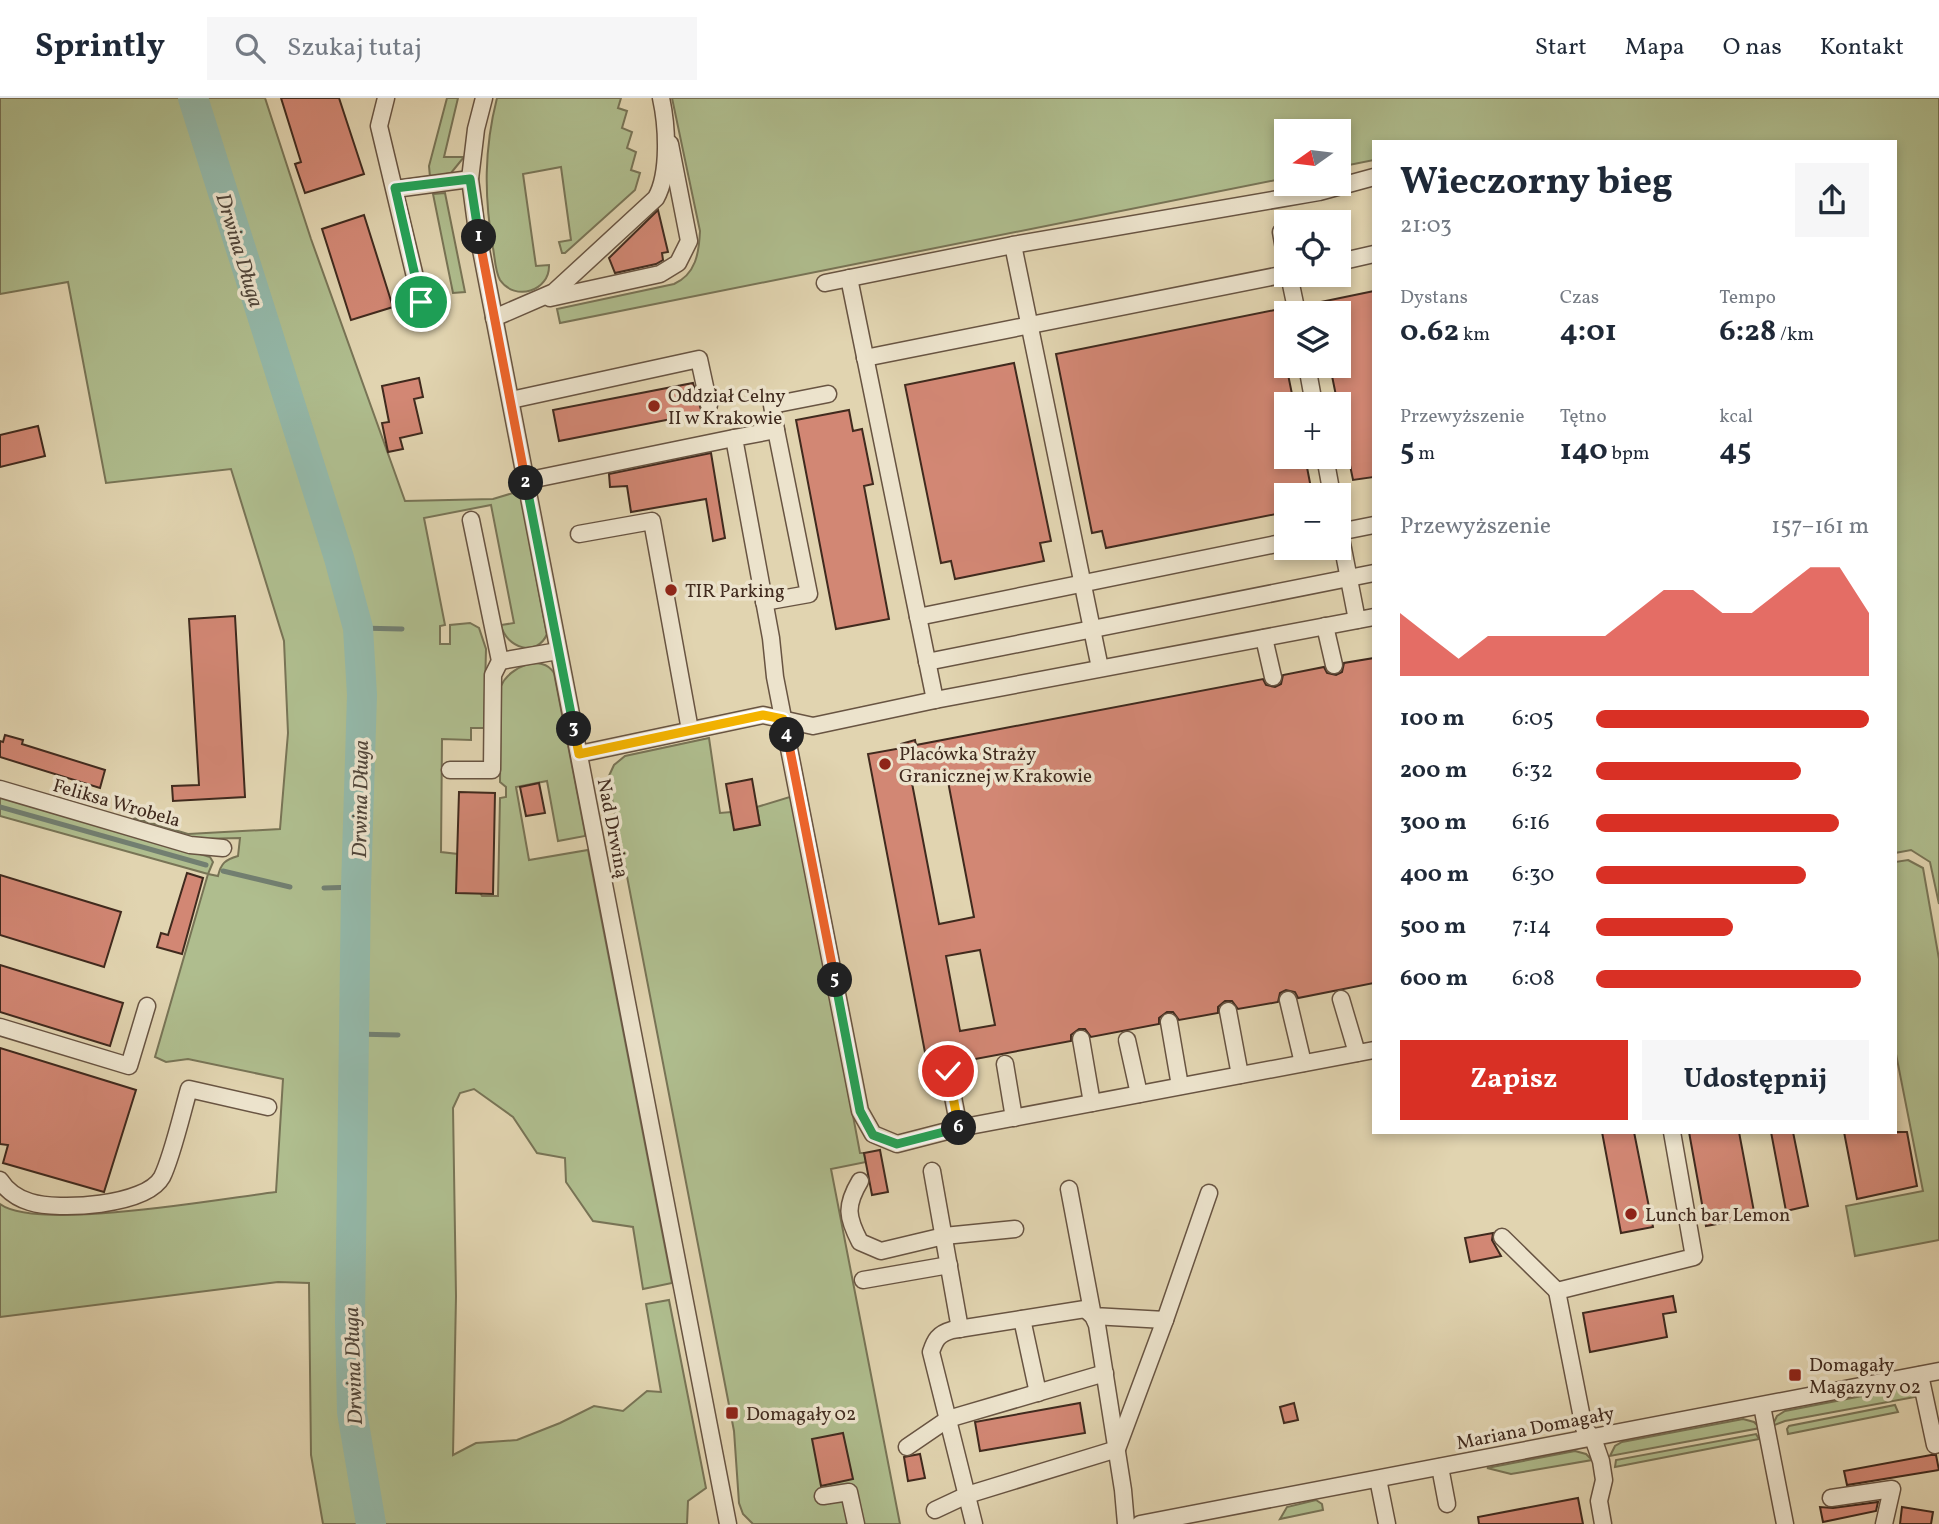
<!DOCTYPE html>
<html lang="pl">
<head>
<meta charset="utf-8">
<style>
	:root { --surface:#fff; --page:#f6f6f7; --text:#1f2937; --muted:#747a83; --line:#e0e1e3; --accent:#d93025 }
	body { margin:0; font-family:Vollkorn,serif; background:var(--page); color:var(--text); height:100vh; display:flex; flex-direction:column; font-size:26px; white-space:nowrap }
	* { box-sizing:border-box; margin:0 }
	p { font-size:23px; color:var(--muted) }
	.icon { flex:none; width:38px; height:38px; fill:none; stroke:currentColor; stroke-width:2; stroke-linecap:round; stroke-linejoin:round }
	.map { position:relative; flex:1; overflow:hidden }
	.side { position:absolute; left:1372px; top:42px; width:525px; height:994px; display:flex; flex-direction:column; background:var(--surface); border-radius:0px; box-shadow:0 4px 10px #0003 }
	.side>* { flex:none }
	.needle { width:46px; rotate:256deg }
	.fabs { position:absolute; left:1274px; top:21px; display:grid; gap:14px }
	.fabs a { display:grid; place-items:center; width:77px; height:77px; border-radius:0px; background:var(--surface); box-shadow:0 4px 10px #0003; font-size:35px }
	.pin { position:absolute; display:grid; place-items:center; width:60px; height:60px; color:#fff; margin:-30px; border:4px solid #fff; border-radius:50%; box-shadow:0 2px 7px #0007 }
	.km { position:absolute; width:35px; height:35px; margin:-18px; border-radius:50%; background:#222; color:#fff; font-size:19px; line-height:35px; text-align:center }
	.round { display:grid; place-items:center; flex:none; width:74px; height:74px; border-radius:0px; background:var(--page) }
	.summary { display:flex; align-items:center; justify-content:space-between; height:119px; padding:0 28px }
	h1 { font-size:38px; font-weight:700; line-height:52px }
	.metrics { display:grid; grid-template-columns:repeat(3,1fr); gap:10px; height:119px; padding:7px 28px }
	.metrics div { display:grid; align-content:center }
	.metrics b { font-size:30px; font-weight:700 }
	.metrics small { font-size:19px; font-weight:400 }
	.metrics p { font-size:19px }
	.chart { height:196px; padding:14px 28px }
	.chart p { display:flex; justify-content:space-between }
	.chart svg { width:100%; height:126px; margin-top:7px; fill:var(--accent); opacity:.7 }
	.button { display:flex; gap:14px; margin-top:auto; padding:14px 28px }
	.button a { flex:1; height:80px; border-radius:0px; background:var(--accent); color:#fff; font-size:28px; font-weight:700; line-height:80px; text-align:center }
	.button a+a { background:var(--page); color:var(--text) }
	ul { padding:0 28px; list-style:none; font-size:23px }
	li { display:grid; grid-template-columns:112px 84px 1fr; align-items:center; height:52px }
	li i { height:18px; border-radius:9px; background:var(--accent) }
	header { display:flex; align-items:center; gap:42px; box-sizing:border-box; height:98px; padding:0 35px; background:var(--surface); border-bottom:2px solid var(--line) }
	header strong { font-size:33px }
	nav { display:flex; gap:38px; margin-inline-start:auto; font-size:24px }
	.search { width:490px; height:63px; background:var(--page); display:flex; align-items:center; gap:18px; box-sizing:border-box; padding:0 24px; border-radius:0px; color:var(--muted); font-size:26px }
	.map>svg:first-child { display:block }
	.green { fill:#afbd8e; stroke:#787456; stroke-width:2 }
	.lines { fill:none; stroke-linecap:round; stroke-linejoin:round }
	.stream { stroke:#727f71; stroke-width:5 }
	.river { stroke:#94b8a9; stroke-width:30 }
	.building { fill:#d28774; stroke:#402a1e; stroke-width:2; fill-rule:evenodd }
	.minor-casing { stroke:#685442; stroke-width:19 }
	.minor { stroke:#ece3cc; stroke-width:16 }
	.split-1-casing { stroke:#fff; stroke-width:14 }
	.split-2-casing { stroke:#fff; stroke-width:14 }
	.split-3-casing { stroke:#fff; stroke-width:14 }
	.split-4-casing { stroke:#fff; stroke-width:14 }
	.split-5-casing { stroke:#fff; stroke-width:14 }
	.split-6-casing { stroke:#fff; stroke-width:14 }
	.split-7-casing { stroke:#fff; stroke-width:14 }
	.split-1 { stroke:#22a559; stroke-width:9 }
	.split-2 { stroke:#f0652b; stroke-width:9 }
	.split-3 { stroke:#22a559; stroke-width:9 }
	.split-4 { stroke:#f5b400; stroke-width:9 }
	.split-5 { stroke:#f0652b; stroke-width:9 }
	.split-6 { stroke:#22a559; stroke-width:9 }
	.split-7 { stroke:#f5b400; stroke-width:9 }
	.poi-dot { fill:#8f2418; stroke:#ece3cc; stroke-width:2.5 }
	.labels { text-anchor:middle; stroke-width:7; stroke-linejoin:round; paint-order:stroke }
	.poi-label { font-size:19px; fill:#402a1e; stroke:#ece3cc; text-anchor:start }
	.street-label { font-size:19px; fill:#402a1e; stroke:#ece3cc }
	.water-label { font-size:21px; font-style:italic; fill:#51463a; stroke:#ece3cc }
</style>
</head>
<body>
<header>
<strong>Sprintly</strong>
<div class="search"><svg class="icon" aria-label="search" viewBox="0 0 24 24"><circle cx="10" cy="10" r="6"/><path d="M15 15l6 6"/></svg>Szukaj tutaj</div>
<nav><a>Start</a><a>Mapa</a><a>O nas</a><a>Kontakt</a></nav>
</header>
<div class="map">
<svg width="1939" height="1426" viewBox="0 0 1939 1426">
	<rect width="100%" height="100%" fill="#e1d4b0"/>
	<filter id="stains"><feTurbulence type="fractalNoise" baseFrequency=".00286" numOctaves="4"/><feColorMatrix values="0 0 0 0 .2 0 0 0 0 .09 0 0 0 0 .02 0 0 0 .5 -.17"/></filter>
	<radialGradient id="worn" r=".72"><stop offset=".6" stop-color="#630" stop-opacity="0"/><stop offset="1" stop-color="#630" stop-opacity=".3"/></radialGradient>
	<g class="green">
		<path d="M0,0H265L311,141L405,403L493,401L513,395L521,399L547,536C537,560 506,550 501,527L514,525L491,407L424,420L445,527L440,528V546H450V527L470,525L479,530L486,551L484,630H471V642L442,641L441,754L458,756L482,798H498L500,700L506,699V689L500,684L501,588C509,569 542,555 554,575L585,735V738L558,743L547,683L516,689L529,762L588,752L672,1185L643,1191L633,1129L593,1123L566,1084L565,1060L537,1055L513,1019L474,991L460,995L453,1010L456,1198L453,1357L476,1345L517,1342L560,1325L594,1308L623,1313L647,1293L661,1294L646,1206L669,1202L706,1390L688,1403L687,1426H323L311,1357L309,1185L278,1184L0,1219V1106C38,1134 224,1100 276,1094L283,981L188,961L166,964L155,959L208,776L0,718V697L210,759L213,764L208,776L218,778C221,765 225,762 238,758L240,740L194,741L135,724L134,720L188,736L280,731L288,635L284,543L231,371L106,385L68,184L0,196Z"/>
		<polygon points="447,0 458,0 444,59 464,59 451,75 430,79 429,68"/>
		<path d="M497,0H621L618,10L627,13L622,30L632,34L627,50L636,54L631,72L640,75L635,92L565,155H562L559,144L571,142L561,69L523,76L536,168L549,167C550,193 515,204 500,182C495,173 495,160 493,150C484,98 484,51 497,0Z"/>
		<path d="M672,0H1939V806L1930,764L1911,752L1895,755V44H1374V62L1339,69V33H1286V80L560,225L557,211L674,186C696,176 699,155 700,133Z"/>
		<polygon points="445,95 465,194 453,195 433,96"/>
		<polygon points="709,640 720,715 731,714 735,732 760,727 757,709 793,698 860,1055 864,1055 866,1064 831,1071 900,1426 753,1426 743,1416 739,1405 734,1333 608,680 614,667 625,658"/>
		<polygon points="1908,762 1923,770 1939,861 1939,1142 1855,1158 1846,1108 1923,1093 1895,951 1895,764"/>
		<polygon points="1898,1291 1907,1293 1915,1299 1785,1323 1772,1328 1777,1318 1785,1313"/>
		<polygon points="1895,1307 1898,1314 1788,1336 1787,1331 1789,1328"/>
		<polygon points="1743,1321 1754,1324 1760,1330 1610,1358 1615,1348 1622,1344"/>
		<polygon points="1756,1336 1759,1341 1615,1369 1616,1362"/>
		<polygon points="1575,1353 1586,1356 1592,1362 1511,1376 1487,1370"/>
		<polygon points="1316,1402 1322,1406 1323,1412 1280,1421 1287,1409"/>
	</g>
	<g class="lines">
		<g class="stream">
			<polyline points="358,530 402,531"/>
			<polyline points="0,709 206,767"/>
			<polyline points="223,773 290,789"/>
			<polyline points="324,790 356,789"/>
			<polyline points="355,936 398,937"/>
		</g>
		<polyline class="river" points="193,0 339,460 358,530 362,597 356,789 350,1223 352,1314 371,1426"/>
	</g>
	<g class="building">
		<polygon points="281,0 339,0 364,76 305,95 295,66 301,64"/>
		<polygon points="658,112 668,154 662,155 663,162 656,166 615,175 609,160"/>
		<polygon points="364,117 393,209 351,222 322,131"/>
		<polygon points="1374,193 1374,379 1353,382 1330,268 1339,268 1339,215 1307,215 1306,207"/>
		<polygon points="1275,212 1294,306 1286,306 1286,359 1305,359 1311,390 1301,392 1302,397 1286,397 1286,414 1106,450 1102,433 1092,435 1056,256"/>
		<polygon points="1014,265 1051,443 1040,445 1044,463 955,481 951,463 941,465 905,287"/>
		<polygon points="419,280 423,299 414,301 422,335 400,340 403,351 388,354 382,325 389,324 382,288"/>
		<polygon points="693,285 702,315 559,343 553,312"/>
		<polygon points="849,312 853,333 862,331 873,386 864,388 889,521 836,531 796,322"/>
		<polygon points="38,328 45,358 0,369 0,337"/>
		<polygon points="711,355 725,440 713,443 706,401 631,414 627,388 610,389 609,376"/>
		<polygon points="235,518 245,699 173,703 172,688 199,687 189,521"/>
		<path d="M1374,560V885L1298,900L1295,894L1286,892L1280,895L1278,904L1238,911L1232,903H1225L1218,909V915L1179,922L1173,914H1167L1159,920V926L1091,939L1085,931H1079L1071,937V943L954,965L945,963L939,968L928,970L868,656L902,650L901,646L915,642L916,647L1263,581L1266,587L1275,589L1281,586L1283,577L1324,569L1327,575L1336,577L1342,574L1344,565ZM946,673L974,819L939,826L911,680ZM980,852L995,927L960,933L946,858Z"/>
		<polygon points="5,637 23,642 22,646 105,672 100,690 0,659 0,643 3,644"/>
		<polygon points="752,681 760,727 734,732 726,686"/>
		<polygon points="539,685 545,715 526,718 520,689"/>
		<polygon points="459,694 495,695 493,796 456,795"/>
		<polygon points="187,775 203,780 182,856 157,849 161,835 168,837"/>
		<polygon points="0,777 121,814 104,869 0,837"/>
		<polygon points="0,867 123,905 110,948 0,914"/>
		<polygon points="0,950 136,992 104,1094 3,1065 8,1047 0,1046"/>
		<polygon points="1602,1034 1634,1034 1653,1129 1621,1135"/>
		<polygon points="1689,1034 1739,1034 1755,1119 1706,1128"/>
		<polygon points="1771,1034 1793,1034 1808,1108 1786,1113"/>
		<polygon points="1844,1034 1907,1034 1917,1088 1857,1101"/>
		<polygon points="880,1052 888,1094 872,1097 864,1055"/>
		<polygon points="1493,1135 1492,1142 1501,1158 1470,1164 1465,1140"/>
		<polygon points="1673,1198 1676,1214 1663,1216 1667,1239 1590,1254 1583,1215"/>
		<polygon points="1080,1305 1085,1335 980,1353 975,1324"/>
		<polygon points="1294,1305 1298,1322 1284,1325 1280,1309"/>
		<polygon points="843,1335 853,1381 821,1388 812,1341"/>
		<polygon points="920,1356 925,1380 908,1383 904,1359"/>
		<polygon points="1931,1357 1936,1357 1939,1372 1847,1387 1844,1373"/>
		<polygon points="1578,1400 1583,1426 1479,1426 1478,1419"/>
		<polygon points="1878,1404 1876,1413 1823,1424 1820,1409 1833,1410"/>
		<polygon points="1902,1409 1933,1414 1931,1426 1900,1426"/>
	</g>
	<g class="lines">
		<defs>
			<g id="minor">
				<polyline points="386,0 379,28 421,204"/>
				<polyline points="484,0 476,31 470,81 476,126 728,1426"/>
				<polyline points="395,91 470,81"/>
				<polyline points="1281,134 1286,162"/>
				<polyline points="1013,147 1100,570"/>
				<polyline points="1339,164 1374,156"/>
				<polyline points="1289,177 1297,215"/>
				<polyline points="849,180 935,602"/>
				<polyline points="825,185 1013,147 1319,94 1374,79"/>
				<polyline points="550,200 660,176 678,165 689,143 670,46"/>
				<path d="M494,220L554,194L656,100C670,75 667,27 661,0"/>
				<polyline points="865,260 1286,176"/>
				<polyline points="1307,268 1314,306"/>
				<polyline points="828,296 772,307 776,332 734,340 771,540 775,579 860,1013 873,1036 897,1046 959,1030 1374,952"/>
				<polyline points="511,302 699,261 709,307"/>
				<polyline points="1325,359 1332,397"/>
				<polyline points="525,383 734,340"/>
				<polyline points="1339,430 1357,522"/>
				<polyline points="1339,434 1374,427"/>
				<polyline points="579,436 652,423 690,632"/>
				<polyline points="764,504 809,496 776,332"/>
				<polyline points="918,519 1286,444"/>
				<polyline points="1325,528 1334,567"/>
				<polyline points="1264,540 1273,579"/>
				<polyline points="500,563 558,553"/>
				<polyline points="927,564 1374,475"/>
				<polyline points="579,656 763,617 813,628 935,602 1374,519"/>
				<polyline points="450,672 492,672 493,577 500,563 471,422"/>
				<polyline points="0,691 190,747 223,750"/>
				<polyline points="1341,901 1357,955"/>
				<polyline points="1288,902 1303,965"/>
				<polyline points="1228,913 1240,977"/>
				<polyline points="1169,924 1180,988"/>
				<polyline points="0,929 129,968 147,908"/>
				<polyline points="1081,941 1092,1005"/>
				<polyline points="1127,942 1139,996"/>
				<polyline points="1005,966 1014,1020"/>
				<polyline points="948,973 959,1030"/>
				<polyline points="932,1073 960,1231"/>
				<path d="M0,1082C7,1093 17,1100 30,1104C58,1113 146,1108 162,1079C172,1059 182,1015 189,991L268,1009"/>
				<path d="M860,1083C845,1108 847,1119 860,1144L881,1153L944,1138L1015,1131"/>
				<polyline points="1069,1091 1093,1218 1165,1222 1209,1095"/>
				<polyline points="1502,1139 1557,1193"/>
				<polyline points="863,1182 949,1167"/>
				<polyline points="1022,1221 1038,1295"/>
				<polyline points="1920,1277 1935,1347"/>
				<polyline points="1762,1308 1785,1426"/>
				<polyline points="907,1349 948,1321 1105,1275"/>
				<polyline points="1440,1369 1447,1406"/>
				<polyline points="1378,1381 1387,1426"/>
				<polyline points="823,1398 849,1394 856,1426"/>
				<polyline points="1831,1400 1892,1391 1884,1426"/>
				<polyline points="935,1412 967,1397 1117,1351 1165,1222"/>
				<path d="M974,1426L931,1254C935,1242 938,1236 952,1232L1085,1211L1093,1218L1097,1227L1123,1392L1126,1426"/>
				<polyline points="1140,1426 1939,1273"/>
				<polyline points="1603,1426 1599,1403 1604,1382 1601,1363 1593,1340 1584,1330 1557,1193 1694,1159 1672,1034"/>
			</g>
		</defs>
		<use href="#minor" class="minor-casing"/>
		<use href="#minor" class="minor"/>
	</g>
	<g class="lines">
		<defs>
			<polyline id="split-1" points="421,204 395,90 470,81 479,139"/>
			<polyline id="split-2" points="479,139 526,385"/>
			<polyline id="split-3" points="526,385 574,631"/>
			<polyline id="split-4" points="574,631 579,656 763,617 783,621 787,637"/>
			<polyline id="split-5" points="787,637 835,882"/>
			<polyline id="split-6" points="835,882 860,1013 873,1037 897,1046 959,1030"/>
			<polyline id="split-7" points="948,973 959,1030"/>
		</defs>
		<use href="#split-1" class="split-1-casing"/>
		<use href="#split-2" class="split-2-casing"/>
		<use href="#split-3" class="split-3-casing"/>
		<use href="#split-4" class="split-4-casing"/>
		<use href="#split-5" class="split-5-casing"/>
		<use href="#split-6" class="split-6-casing"/>
		<use href="#split-7" class="split-7-casing"/>
		<use href="#split-1" class="split-1"/>
		<use href="#split-2" class="split-2"/>
		<use href="#split-3" class="split-3"/>
		<use href="#split-4" class="split-4"/>
		<use href="#split-5" class="split-5"/>
		<use href="#split-6" class="split-6"/>
		<use href="#split-7" class="split-7"/>
	</g>
	<g class="poi-dot">
		<circle cx="654" cy="308" r="7"/>
		<circle cx="671" cy="492" r="7"/>
		<circle cx="885" cy="666" r="7"/>
		<circle cx="1631" cy="1116" r="7"/>
		<rect x="1788" y="1270" width="14" height="14" rx="3.5"/>
		<rect x="725" y="1308" width="14" height="14" rx="3.5"/>
	</g>
	<g class="labels">
		<g class="poi-label">
			<text x="668" y="304">Oddział Celny<tspan x="668" dy="22">II w Krakowie</tspan></text>
			<text x="685" y="499">TIR Parking</text>
			<text x="899" y="662">Placówka Straży<tspan x="899" dy="22">Granicznej w Krakowie</tspan></text>
			<text x="1645" y="1123">Lunch bar Lemon</text>
			<text x="1809" y="1273">Domagały<tspan x="1809" dy="22">Magazyny 02</tspan></text>
			<text x="746" y="1322">Domagały 02</text>
		</g>
		<g class="street-label">
			<text transform="translate(117 704) rotate(16)" y="7">Feliksa Wrobela</text>
			<text transform="translate(614 730) rotate(79)" y="7">Nad Drwiną</text>
			<text transform="translate(1535 1329) rotate(-11)" y="7">Mariana Domagały</text>
		</g>
		<g class="water-label">
			<text transform="translate(240 152) rotate(73)" y="7">Drwina Długa</text>
			<text transform="translate(360 701) rotate(-89)" y="7">Drwina Długa</text>
			<text transform="translate(353 1268) rotate(-92)" y="7">Drwina Długa</text>
		</g>
	</g>
	<rect width="100%" height="100%" filter="url(#stains)"/>
	<rect width="100%" height="100%" fill="url(#worn)"/>
</svg>
<div class="fabs">
<a><svg class="needle" viewBox="-14 -14 28 28"><path d="M0-13l5 13h-10z" fill="#e53935"/><path d="M0 13l5-13h-10z" fill="#747a83"/></svg></a>
<a><svg class="icon" aria-label="locate" viewBox="0 0 24 24"><circle cx="12" cy="12" r="6"/><path d="M12 2v4M12 18v4M2 12h4M18 12h4"/></svg></a>
<a><svg class="icon" aria-label="layers" viewBox="0 0 24 24"><path d="M12 4l9 5-9 5-9-5zM3 14l9 5 9-5"/></svg></a>
<a>+</a>
<a>−</a>
</div>
<div class="pin" style="left:421px;top:204px;background:#1e9e55"><svg class="icon" aria-label="arrive" viewBox="0 0 24 24"><path d="M6 21V4h12l-3 4 3 4H6"/></svg></div>
<div class="pin" style="left:948px;top:973px;background:#d93025"><svg class="icon" aria-label="check" viewBox="0 0 24 24"><path d="M5 12l5 5 9-10"/></svg></div>
<b class="km" style="left:479px;top:139px">1</b>
<b class="km" style="left:526px;top:385px">2</b>
<b class="km" style="left:574px;top:631px">3</b>
<b class="km" style="left:787px;top:637px">4</b>
<b class="km" style="left:835px;top:882px">5</b>
<b class="km" style="left:959px;top:1030px">6</b>
<section class="side">
<div class="summary"><div><h1>Wieczorny bieg</h1><p>21:03</p></div><a class="round"><svg class="icon" aria-label="share" viewBox="0 0 24 24"><path d="M12 15V3M7 8l5-5 5 5M5 13v7h14v-7"/></svg></a></div>
<div class="metrics">
<div><p>Dystans</p><b>0.62<small> km</small></b></div>
<div><p>Czas</p><b>4:01</b></div>
<div><p>Tempo</p><b>6:28<small> /km</small></b></div>
</div>
<div class="metrics">
<div><p>Przewyższenie</p><b>5<small> m</small></b></div>
<div><p>Tętno</p><b>140<small> bpm</small></b></div>
<div><p>kcal</p><b>45</b></div>
</div>
<div class="chart"><p><span>Przewyższenie</span>157–161 m</p>
<svg viewBox="0 0 160 44" preserveAspectRatio="none"><path d="M0 44V22L10 30L20 38L30 30L40 30L50 30L60 30L70 30L80 22L90 14L100 14L110 22L120 22L130 14L140 6L150 6L160 22V44z"/></svg>
</div>
<ul>
<li><b>100 m</b>6:05<i style="width:100%"></i></li>
<li><b>200 m</b>6:32<i style="width:75%"></i></li>
<li><b>300 m</b>6:16<i style="width:89%"></i></li>
<li><b>400 m</b>6:30<i style="width:77%"></i></li>
<li><b>500 m</b>7:14<i style="width:50%"></i></li>
<li><b>600 m</b>6:08<i style="width:97%"></i></li>
</ul>
<div class="button"><a>Zapisz</a><a>Udostępnij</a></div>
</section>
</div>
</body>
</html>
